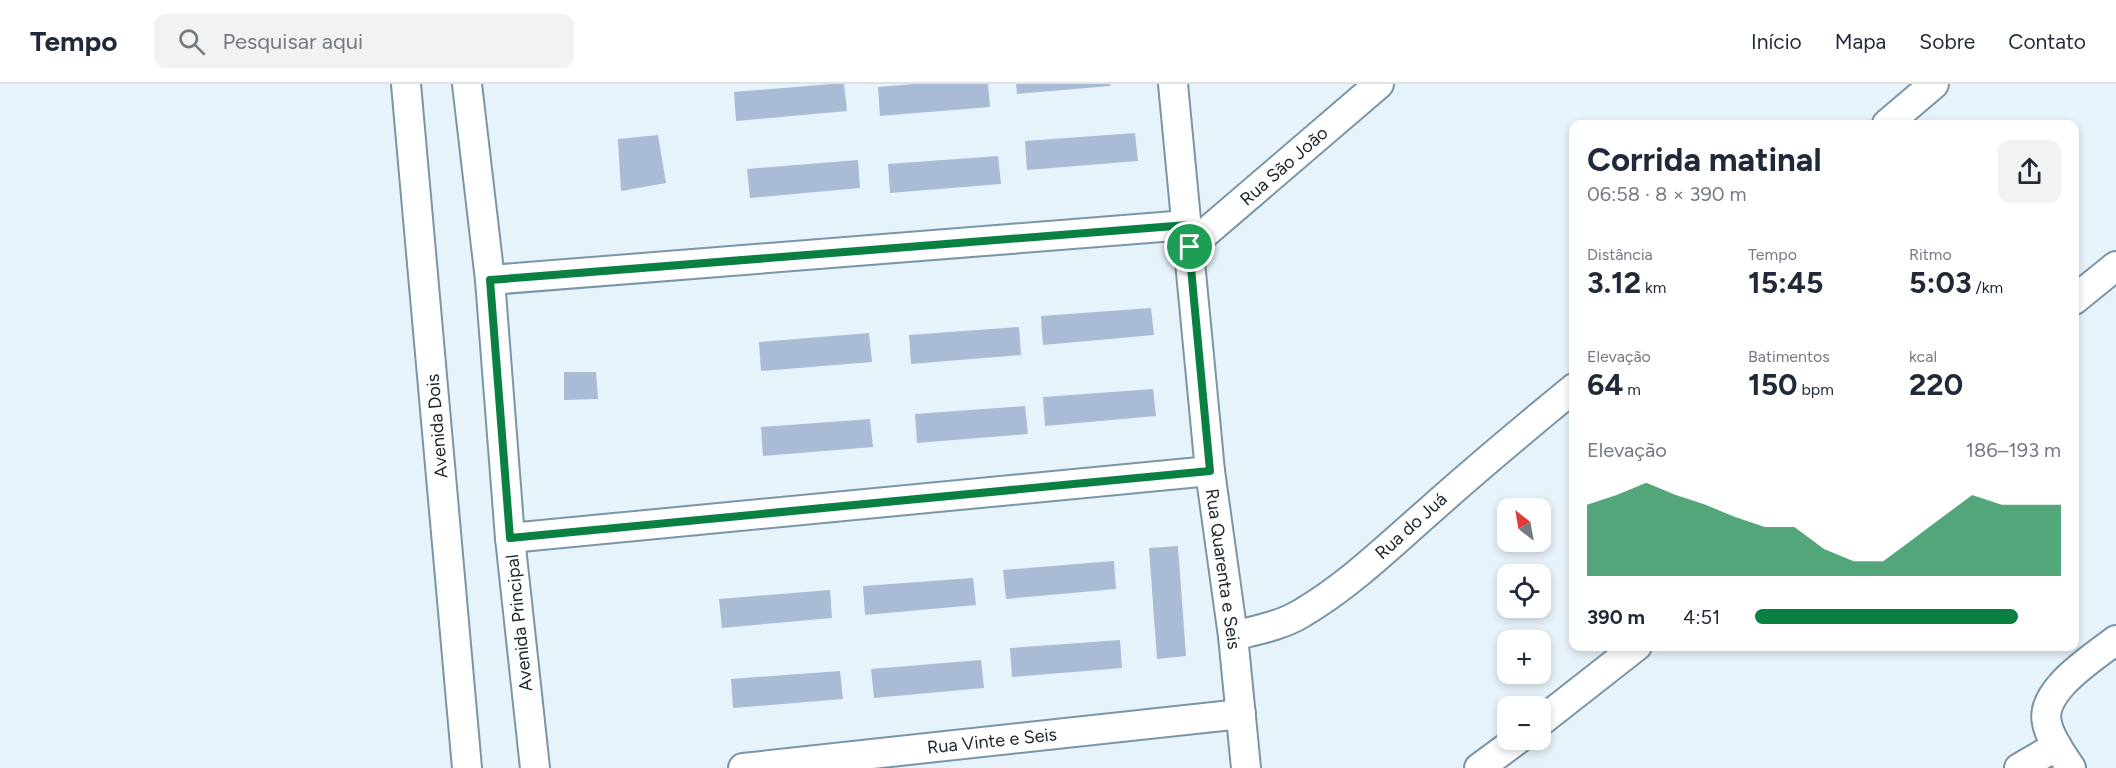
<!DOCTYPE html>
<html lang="pt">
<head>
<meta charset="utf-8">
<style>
	:root { --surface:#fff; --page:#f2f2f3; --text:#1f2937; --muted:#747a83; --line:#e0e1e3; --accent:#0b8043 }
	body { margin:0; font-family:Figtree,sans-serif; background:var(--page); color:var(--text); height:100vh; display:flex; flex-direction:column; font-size:22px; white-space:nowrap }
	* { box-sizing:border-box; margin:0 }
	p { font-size:20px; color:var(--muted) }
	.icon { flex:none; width:33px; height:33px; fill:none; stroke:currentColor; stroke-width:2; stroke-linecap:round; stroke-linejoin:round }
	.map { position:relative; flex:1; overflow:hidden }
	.side { position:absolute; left:1569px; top:36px; width:510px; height:531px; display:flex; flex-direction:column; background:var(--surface); border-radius:12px; box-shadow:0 3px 9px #0003 }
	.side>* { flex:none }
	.needle { width:39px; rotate:329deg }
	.buttons { position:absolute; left:1497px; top:414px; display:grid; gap:12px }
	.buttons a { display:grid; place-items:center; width:54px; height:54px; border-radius:12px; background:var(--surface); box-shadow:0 3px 9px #0003; font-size:30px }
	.pin { position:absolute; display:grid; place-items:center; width:51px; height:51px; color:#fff; margin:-26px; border:3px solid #fff; border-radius:50%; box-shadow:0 2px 6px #0007 }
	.round { display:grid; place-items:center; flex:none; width:63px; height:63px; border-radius:12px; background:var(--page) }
	.summary { display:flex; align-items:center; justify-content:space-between; height:102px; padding:0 18px }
	h1 { font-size:33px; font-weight:700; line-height:45px }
	.stats { display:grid; grid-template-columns:repeat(3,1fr); gap:9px; height:102px; padding:6px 18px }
	.stats div { display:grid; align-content:center }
	.stats b { font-size:30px; font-weight:700 }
	.stats small { font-size:16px; font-weight:400 }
	.stats p { font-size:16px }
	.chart { height:168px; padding:12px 18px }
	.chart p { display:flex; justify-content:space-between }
	.chart svg { width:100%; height:108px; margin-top:6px; fill:var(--accent); opacity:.7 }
	ul { padding:0 18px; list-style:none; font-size:20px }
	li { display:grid; grid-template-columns:96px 72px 1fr; align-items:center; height:45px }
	li i { height:15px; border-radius:8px; background:var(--accent) }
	header { display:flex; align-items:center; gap:36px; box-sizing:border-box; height:84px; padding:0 30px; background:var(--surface); border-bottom:2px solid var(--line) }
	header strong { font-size:28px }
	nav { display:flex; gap:33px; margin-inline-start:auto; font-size:21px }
	.search { width:420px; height:54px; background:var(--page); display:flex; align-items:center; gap:15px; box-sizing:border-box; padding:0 21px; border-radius:12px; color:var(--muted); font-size:22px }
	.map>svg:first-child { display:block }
	.building { fill:#aabbd5 }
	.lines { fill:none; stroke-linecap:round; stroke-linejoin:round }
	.minor-casing { stroke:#7a95a8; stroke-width:32 }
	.minor { stroke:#fff; stroke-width:28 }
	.route-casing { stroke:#fff; stroke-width:12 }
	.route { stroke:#0b8043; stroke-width:8 }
	.labels { text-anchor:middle; stroke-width:6; stroke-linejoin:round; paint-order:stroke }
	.street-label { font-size:18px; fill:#1a252c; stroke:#fff }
</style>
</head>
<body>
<header>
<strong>Tempo</strong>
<div class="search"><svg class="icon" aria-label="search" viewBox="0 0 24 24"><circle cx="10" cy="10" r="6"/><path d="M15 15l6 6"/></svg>Pesquisar aqui</div>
<nav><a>Início</a><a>Mapa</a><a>Sobre</a><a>Contato</a></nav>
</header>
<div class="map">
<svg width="2116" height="684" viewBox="0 0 2116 684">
	<rect width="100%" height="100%" fill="#e7f3fb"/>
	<g class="building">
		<polygon points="832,0 844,0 847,27 736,37 734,8"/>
		<polygon points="914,0 988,0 990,23 880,32 878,3"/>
		<polygon points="1016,0 1110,0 1110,2 1017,10"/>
		<polygon points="1135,49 1138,77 1027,86 1025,57"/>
		<polygon points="658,51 666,99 621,107 618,55"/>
		<polygon points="998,72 1001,100 890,109 888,80"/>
		<polygon points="858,76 860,104 750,114 747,85"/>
		<polygon points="1151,224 1154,251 1043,261 1041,232"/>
		<polygon points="1019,243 1021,271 911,280 909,251"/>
		<polygon points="869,249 872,278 761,287 759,258"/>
		<polygon points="564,288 596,288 598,315 564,316"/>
		<polygon points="1153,305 1156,332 1045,342 1043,313"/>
		<polygon points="1025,322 1028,350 917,359 915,330"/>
		<polygon points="870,335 873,363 763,372 761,343"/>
		<polygon points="1178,462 1186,572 1157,575 1149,464"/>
		<polygon points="1114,477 1116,505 1006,515 1003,486"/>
		<polygon points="973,494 976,521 865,531 863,502"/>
		<polygon points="830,506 832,534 722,544 719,515"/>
		<polygon points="1120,556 1122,584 1012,593 1010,564"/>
		<polygon points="981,576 984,604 874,614 871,585"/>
		<polygon points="840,587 843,615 733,624 731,595"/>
	</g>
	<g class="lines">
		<defs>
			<g id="minor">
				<polyline points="406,0 467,684"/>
				<polyline points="467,0 490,196 510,454 535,684"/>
				<polyline points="1173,0 1210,387 1233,552 1246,684"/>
				<polyline points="1887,40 1934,0"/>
				<polyline points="1189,163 1379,0"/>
				<polyline points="490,196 1187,141"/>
				<polyline points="2074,216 2116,182"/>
				<polyline points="510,454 1210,387"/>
				<path d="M1233,552C1256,546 1281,542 1302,529C1348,502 1387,464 1427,429C1475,386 1524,345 1574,304"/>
				<polyline points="1540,638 1637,562"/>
				<polyline points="743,684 1241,630"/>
				<polyline points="1479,684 1517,656"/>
				<polyline points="2019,684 2057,662"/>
				<path d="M2071,684C2062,670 2050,655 2047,639C2039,607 2094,573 2116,556"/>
			</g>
		</defs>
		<use href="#minor" class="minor-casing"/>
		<use href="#minor" class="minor"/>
	</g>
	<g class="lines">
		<defs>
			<polygon id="route" points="1187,141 1210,387 510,454 490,196"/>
		</defs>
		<use href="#route" class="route-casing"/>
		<use href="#route" class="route"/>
	</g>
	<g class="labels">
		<g class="street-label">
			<text transform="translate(1284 82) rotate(-41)" y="6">Rua São João</text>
			<text transform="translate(437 342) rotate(-95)" y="6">Avenida Dois</text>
			<text transform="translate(1411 442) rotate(-42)" y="6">Rua do Juá</text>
			<text transform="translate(1223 485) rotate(82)" y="6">Rua Quarenta e Seis</text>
			<text transform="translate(519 539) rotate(-96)" y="6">Avenida Principal</text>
			<text transform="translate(992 657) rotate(-6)" y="6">Rua Vinte e Seis</text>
		</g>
	</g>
</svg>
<div class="buttons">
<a><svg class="needle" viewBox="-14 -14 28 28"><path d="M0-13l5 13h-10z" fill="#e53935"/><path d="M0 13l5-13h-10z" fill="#747a83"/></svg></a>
<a><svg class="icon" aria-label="locate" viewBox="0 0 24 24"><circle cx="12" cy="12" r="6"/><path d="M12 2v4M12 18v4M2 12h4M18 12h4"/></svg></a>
<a>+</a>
<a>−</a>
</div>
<div class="pin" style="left:1190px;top:163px;background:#1e9e55"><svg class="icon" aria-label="arrive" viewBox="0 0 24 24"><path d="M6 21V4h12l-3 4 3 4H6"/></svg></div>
<section class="side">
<div class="summary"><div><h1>Corrida matinal</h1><p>06:58 · 8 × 390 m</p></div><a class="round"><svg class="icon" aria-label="share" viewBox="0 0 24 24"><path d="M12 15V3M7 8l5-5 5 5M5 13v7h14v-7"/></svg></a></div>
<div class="stats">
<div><p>Distância</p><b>3.12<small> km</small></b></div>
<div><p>Tempo</p><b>15:45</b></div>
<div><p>Ritmo</p><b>5:03<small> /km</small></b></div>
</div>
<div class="stats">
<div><p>Elevação</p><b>64<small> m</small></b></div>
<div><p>Batimentos</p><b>150<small> bpm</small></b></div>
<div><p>kcal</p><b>220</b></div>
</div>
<div class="chart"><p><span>Elevação</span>186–193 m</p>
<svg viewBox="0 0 160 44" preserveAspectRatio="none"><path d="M0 44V15L10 11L20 6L30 11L40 15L50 20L60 24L70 24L80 33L90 38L100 38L110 29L120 20L130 11L140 15L150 15L160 15V44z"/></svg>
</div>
<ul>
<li><b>390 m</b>4:51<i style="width:86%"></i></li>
</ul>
</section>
</div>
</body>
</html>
